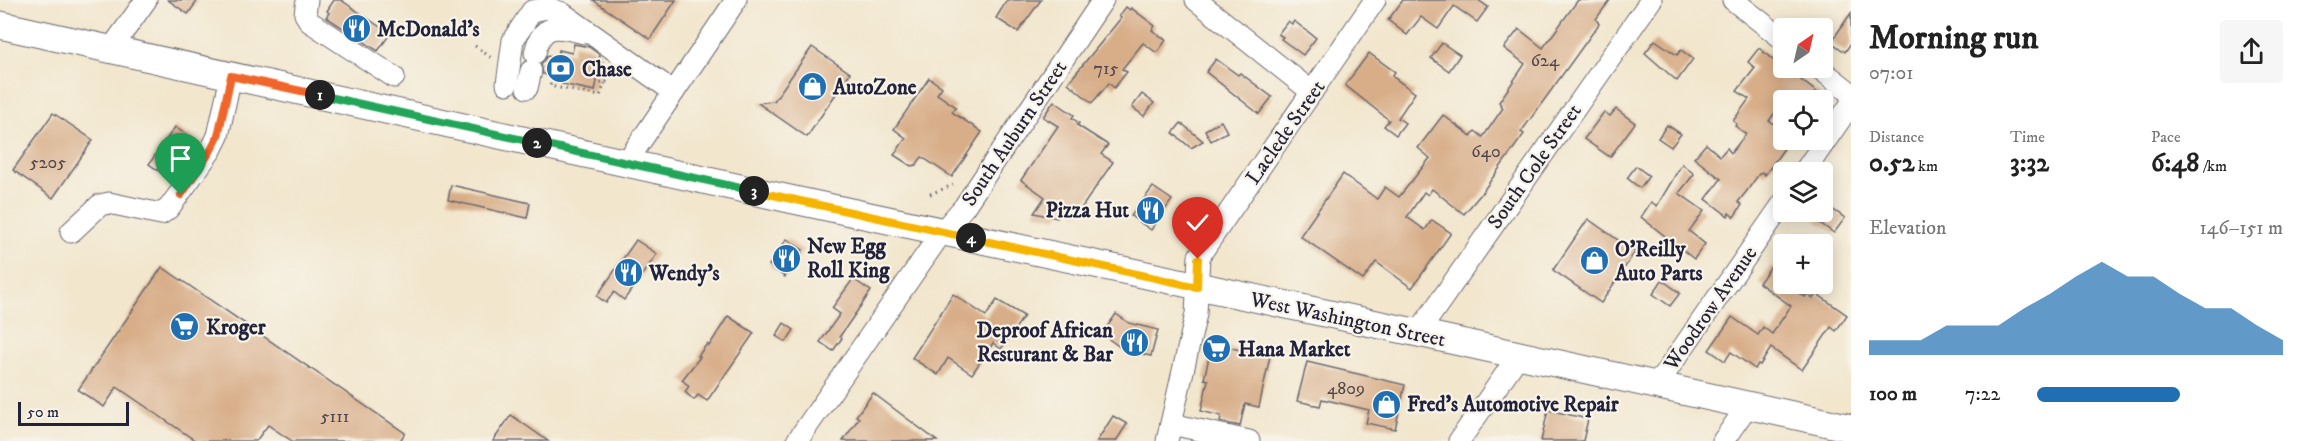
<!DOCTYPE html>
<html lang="en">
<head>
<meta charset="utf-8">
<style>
	:root { --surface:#fff; --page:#f6f6f6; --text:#222; --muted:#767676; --accent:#1f6fb2 }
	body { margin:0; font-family:"IM FELL DW Pica",serif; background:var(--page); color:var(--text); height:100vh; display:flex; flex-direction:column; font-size:22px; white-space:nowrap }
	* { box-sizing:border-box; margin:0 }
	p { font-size:20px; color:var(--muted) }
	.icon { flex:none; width:33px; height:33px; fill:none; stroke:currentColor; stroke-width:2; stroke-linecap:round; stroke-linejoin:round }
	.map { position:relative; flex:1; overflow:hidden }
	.sheet { display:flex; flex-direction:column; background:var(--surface); width:450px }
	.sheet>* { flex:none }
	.needle { width:39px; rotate:34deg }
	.tools { position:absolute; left:1773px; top:18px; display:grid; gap:12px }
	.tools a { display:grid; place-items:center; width:60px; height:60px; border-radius:6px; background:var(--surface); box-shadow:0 3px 15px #0003; font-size:30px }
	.scale { position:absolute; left:18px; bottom:15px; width:111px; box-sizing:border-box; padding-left:6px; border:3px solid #22223b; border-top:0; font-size:16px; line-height:21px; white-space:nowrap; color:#22223b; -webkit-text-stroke:4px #f7f3e8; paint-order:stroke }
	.pin { position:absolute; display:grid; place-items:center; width:51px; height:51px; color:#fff; margin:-62px -26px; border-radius:50% 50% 50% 0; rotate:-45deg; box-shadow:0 0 6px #0007 }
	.pin .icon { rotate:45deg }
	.km { position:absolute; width:30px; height:30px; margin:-15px; border-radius:50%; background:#222; color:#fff; font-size:16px; line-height:30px; text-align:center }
	.round { display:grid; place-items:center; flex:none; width:63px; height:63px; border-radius:6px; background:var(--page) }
	.overview { display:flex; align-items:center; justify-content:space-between; height:102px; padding:0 18px }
	h1 { font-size:33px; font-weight:800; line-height:45px }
	.metrics { display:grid; grid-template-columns:repeat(3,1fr); gap:9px; height:102px; padding:6px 18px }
	.metrics div { display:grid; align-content:center }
	.metrics b { font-size:26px; font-weight:800 }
	.metrics small { font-size:16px; font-weight:400 }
	.metrics p { font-size:16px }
	.chart { height:168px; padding:12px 18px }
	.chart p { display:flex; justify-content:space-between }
	.chart svg { width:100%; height:108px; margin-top:6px; fill:var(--accent); opacity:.7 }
	ul { padding:0 18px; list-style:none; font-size:20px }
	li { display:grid; grid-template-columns:96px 72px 1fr; align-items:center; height:45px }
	li i { height:15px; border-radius:8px; background:var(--accent) }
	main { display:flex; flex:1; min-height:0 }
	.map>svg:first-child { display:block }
	.building { fill:#d8ae89 }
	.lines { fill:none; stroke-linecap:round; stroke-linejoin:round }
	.minor-casing { stroke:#6b676e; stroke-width:23 }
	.major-casing { stroke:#6b676e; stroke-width:29 }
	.path { stroke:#6b676e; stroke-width:3; stroke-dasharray:1.5 4.5; stroke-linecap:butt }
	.minor { stroke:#fff; stroke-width:21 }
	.major { stroke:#fff; stroke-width:27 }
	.split-1-casing { stroke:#fff; stroke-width:12 }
	.split-2-casing { stroke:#fff; stroke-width:12 }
	.split-3-casing { stroke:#fff; stroke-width:12 }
	.split-4-casing { stroke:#fff; stroke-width:12 }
	.split-5-casing { stroke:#fff; stroke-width:12 }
	.split-1 { stroke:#f0652b; stroke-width:8 }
	.split-2 { stroke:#22a559; stroke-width:8 }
	.split-3 { stroke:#22a559; stroke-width:8 }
	.split-4 { stroke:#f5b400; stroke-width:8 }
	.split-5 { stroke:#f5b400; stroke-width:8 }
	.labels { text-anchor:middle; stroke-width:4.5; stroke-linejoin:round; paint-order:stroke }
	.number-label { font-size:18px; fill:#50454e }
	.poi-label { font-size:21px; font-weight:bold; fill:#22223b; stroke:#f7f3e8; text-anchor:start }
	.street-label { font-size:21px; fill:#22223b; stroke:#f7f3e8 }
</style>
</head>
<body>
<main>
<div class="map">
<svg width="1851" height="441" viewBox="0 0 1851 441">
	<rect width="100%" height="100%" fill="#f7f3e8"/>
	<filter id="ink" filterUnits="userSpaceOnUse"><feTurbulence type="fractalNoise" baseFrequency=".0167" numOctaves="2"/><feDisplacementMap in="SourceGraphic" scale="12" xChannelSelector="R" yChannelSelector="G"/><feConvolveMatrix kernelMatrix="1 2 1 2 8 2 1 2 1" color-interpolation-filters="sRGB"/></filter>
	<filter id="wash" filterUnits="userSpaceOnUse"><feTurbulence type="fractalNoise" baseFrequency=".008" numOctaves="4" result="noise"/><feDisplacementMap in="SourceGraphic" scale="24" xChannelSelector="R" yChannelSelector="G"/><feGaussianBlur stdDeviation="1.35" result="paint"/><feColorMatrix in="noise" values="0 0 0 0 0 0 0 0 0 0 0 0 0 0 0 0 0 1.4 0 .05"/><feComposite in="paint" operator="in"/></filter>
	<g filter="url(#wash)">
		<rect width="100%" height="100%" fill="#f2e6cd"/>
		<g id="blocks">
			<g class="building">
				<polygon points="168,0 198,0 188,14"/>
				<polygon points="334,0 341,0 390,34 378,51 326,17 329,13 327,11"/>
				<polygon points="593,0 676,0 650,39"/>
				<polygon points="1007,0 1041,0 1018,32 996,18"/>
				<polygon points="1403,0 1478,0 1488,7 1477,22 1454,6 1438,29 1421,17 1407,35 1388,20"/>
				<polygon points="1578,0 1610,0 1596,19 1599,24 1521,132 1524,134 1481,194 1464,214 1432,189 1428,195 1424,192 1407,217 1425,230 1432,220 1451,233 1412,288 1376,262 1363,280 1300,236 1343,174 1377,199 1385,187 1399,197 1430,158 1418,148 1443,115 1471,136 1475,131 1483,137 1503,108 1499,102 1525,64 1504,48 1519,29 1543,48"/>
				<polygon points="1126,7 1130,10 1131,8 1155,26 1152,30 1166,40 1157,53 1143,43 1122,69 1127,72 1114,88 1109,83 1092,103 1068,83 1121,18 1119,16"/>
				<polygon points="1851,13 1851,43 1845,52 1831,42"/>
				<polygon points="1288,21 1292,24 1294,21 1316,38 1303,55 1281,39 1283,37 1278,34"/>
				<polygon points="1655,40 1677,55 1681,50 1693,59 1677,81 1645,53"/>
				<polygon points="1442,43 1460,55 1449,71 1431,58"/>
				<polygon points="574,44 589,47 600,55 599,59 601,60 595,91 562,84 564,78 543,74 541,64 547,56 557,58 559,50 572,53"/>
				<polygon points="812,47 850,73 807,137 758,103 774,101"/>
				<polygon points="1759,48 1795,79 1797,77 1827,100 1784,100 1769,121 1784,130 1784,140 1790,140 1765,175 1762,172 1759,174 1746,192 1738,202 1742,205 1734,217 1729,213 1728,216 1706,199 1721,179 1694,158 1706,144 1720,156 1727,148 1731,153 1746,134 1735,126 1737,124 1733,121 1749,99 1737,91 1755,68 1748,62"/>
				<polygon points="1369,53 1395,72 1392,76 1415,93 1398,118 1405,123 1396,135 1384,126 1389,120 1345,85"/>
				<polygon points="1216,59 1238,75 1240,73 1272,97 1259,114 1206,72"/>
				<polygon points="929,78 942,87 937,94 956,107 952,112 982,132 952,177 922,157 916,165 911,166 894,155 906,138 894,129"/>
				<polygon points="1142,94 1154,103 1144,116 1132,107"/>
				<polygon points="1054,101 1074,115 1072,118 1079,123 1077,125 1108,145 1101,154 1113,162 1078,213 1066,205 1057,218 1034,213 1045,197 1021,180 1058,126 1043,117"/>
				<polygon points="1616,109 1635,123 1610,157 1584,139 1604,112 1610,116"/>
				<polygon points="53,113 93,140 53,198 13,170"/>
				<polygon points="1221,121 1227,132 1211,141 1205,130"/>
				<polygon points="1181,123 1203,141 1191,148 1173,133"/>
				<polygon points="1667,125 1681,134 1671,147 1658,138"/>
				<polygon points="175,127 200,144 173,181 149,164"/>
				<polygon points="1682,164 1694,174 1679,193 1704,211 1689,231 1705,244 1694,259 1641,217 1651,202 1657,206"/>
				<polygon points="1636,166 1649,176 1640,188 1627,178"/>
				<polygon points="451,185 530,203 527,218 448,200"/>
				<polygon points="1153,187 1172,200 1151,230 1131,216"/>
				<polygon points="1822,202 1845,218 1834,233 1804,212 1822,212"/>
				<polygon points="1588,219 1635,252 1601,303 1553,270"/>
				<polygon points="787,239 803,250 785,277 769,265"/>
				<polygon points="636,240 657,254 624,300 614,292 606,303 597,296"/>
				<polygon points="1771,266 1784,274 1784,284 1805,297 1807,294 1813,298 1817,294 1847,315 1836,331 1831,327 1802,370 1771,348 1760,365 1758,364 1755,369 1731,352 1725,361 1709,350 1732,317 1758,335 1763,327 1772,334 1791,306 1759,283"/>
				<polygon points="162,267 405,433 400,441 292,441 268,425 256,441 196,441 117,387 104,407 78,390"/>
				<polygon points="853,279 871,291 840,336 842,338 833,351 820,342 840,314 832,308"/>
				<polygon points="1662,280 1680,293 1670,306 1653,294"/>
				<polygon points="953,294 986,316 997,300 1024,316 1001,349 993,343 972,374 948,358 938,375 912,358"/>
				<polygon points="1116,314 1129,323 1158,330 1151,356 1124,350 1102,334"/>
				<polygon points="728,316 754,333 707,401 698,395 694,400 685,392 689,386 682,380 700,357 698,356 707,344 709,346"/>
				<polygon points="784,323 794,330 786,342 776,336"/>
				<polygon points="1212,344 1270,356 1259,407 1245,404 1240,426 1220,422 1221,416 1201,411 1208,380 1204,379"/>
				<polygon points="1307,362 1405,385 1395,429 1366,423 1369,410 1322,399 1320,406 1297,401"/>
				<polygon points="873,393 937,441 843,441 859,418 856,416"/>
				<polygon points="1548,410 1588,419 1583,441 1541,441"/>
				<polygon points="511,415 548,441 493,441"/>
				<polygon points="1113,416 1127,424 1116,441 1097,441"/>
			</g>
		</g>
	</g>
	<g filter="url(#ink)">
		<use href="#blocks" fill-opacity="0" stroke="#6b676e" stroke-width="1.5"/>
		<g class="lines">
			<defs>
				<g id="minor">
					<polyline points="307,0 305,14 310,22 394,77"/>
					<polyline points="1196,0 1312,92"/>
					<polyline points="1733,0 1784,40"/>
					<polyline points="111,49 146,0"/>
					<path d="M535,53C542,21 558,27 584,33"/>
					<polyline points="1819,68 1851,93"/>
					<polyline points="507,84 513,40 532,11 548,8 562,13 674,92"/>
					<polyline points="527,88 531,71"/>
					<polyline points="626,163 736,0"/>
					<polyline points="1804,172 1851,104"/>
					<polyline points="71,232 100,205 109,203 161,214 169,208 211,150 218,136 231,76"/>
					<polyline points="1418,333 1651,0"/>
					<polyline points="1657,385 1784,202"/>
					<polyline points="1171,424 1249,441"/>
					<polyline points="797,441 942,232 964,207 1103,0"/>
					<polyline points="1167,441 1196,314 1199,256 1375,0"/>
					<polyline points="1459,441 1519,355"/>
					<polyline points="1723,441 1748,405"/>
				</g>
				<polyline id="major" points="0,25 794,200 1428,335 1851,428"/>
			</defs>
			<use href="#minor" class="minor-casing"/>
			<use href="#major" class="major-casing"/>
			<g class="path">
				<polyline points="475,46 493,59"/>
				<polyline points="602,62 597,82 605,83 609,79"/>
				<polyline points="552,78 550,86 600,96 605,83"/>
				<polyline points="930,194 953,185"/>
			</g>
			<use href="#minor" class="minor"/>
			<use href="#major" class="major"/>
		</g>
	</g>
	<g class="lines" filter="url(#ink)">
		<defs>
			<polyline id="split-1" points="181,195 211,150 218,136 231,76 320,95"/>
			<polyline id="split-2" points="320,95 537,143"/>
			<polyline id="split-3" points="537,143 754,191"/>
			<polyline id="split-4" points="754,191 971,238"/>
			<polyline id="split-5" points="971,238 1197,287 1198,259"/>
		</defs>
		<use href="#split-1" class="split-1-casing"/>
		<use href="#split-2" class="split-2-casing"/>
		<use href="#split-3" class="split-3-casing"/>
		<use href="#split-4" class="split-4-casing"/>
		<use href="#split-5" class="split-5-casing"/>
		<use href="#split-1" class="split-1"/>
		<use href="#split-2" class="split-2"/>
		<use href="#split-3" class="split-3"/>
		<use href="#split-4" class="split-4"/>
		<use href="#split-5" class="split-5"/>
	</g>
	<defs>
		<symbol id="restaurant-disc" viewBox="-11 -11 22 22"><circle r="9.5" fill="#1f6fb2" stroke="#f7f3e8"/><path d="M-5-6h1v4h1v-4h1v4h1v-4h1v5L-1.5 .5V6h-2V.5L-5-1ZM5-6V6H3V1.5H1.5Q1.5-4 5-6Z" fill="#fff"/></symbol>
		<symbol id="bank-disc" viewBox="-11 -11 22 22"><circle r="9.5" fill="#1f6fb2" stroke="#f7f3e8"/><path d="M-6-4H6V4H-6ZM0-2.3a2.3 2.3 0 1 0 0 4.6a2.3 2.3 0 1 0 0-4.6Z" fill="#fff"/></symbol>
		<symbol id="shop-disc" viewBox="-11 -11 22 22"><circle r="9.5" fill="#1f6fb2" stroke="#f7f3e8"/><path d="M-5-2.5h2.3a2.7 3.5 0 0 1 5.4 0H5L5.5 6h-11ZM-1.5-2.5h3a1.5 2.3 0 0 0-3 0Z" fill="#fff"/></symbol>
		<symbol id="supermarket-disc" viewBox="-11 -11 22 22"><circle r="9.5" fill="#1f6fb2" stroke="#f7f3e8"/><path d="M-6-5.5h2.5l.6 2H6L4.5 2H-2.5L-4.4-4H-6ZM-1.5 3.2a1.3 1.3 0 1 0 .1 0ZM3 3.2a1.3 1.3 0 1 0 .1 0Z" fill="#fff"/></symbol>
	</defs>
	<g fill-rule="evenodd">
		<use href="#restaurant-disc" x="340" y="12" width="33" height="33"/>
		<use href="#bank-disc" x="544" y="52" width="33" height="33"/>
		<use href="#shop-disc" x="796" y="70" width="33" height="33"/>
		<use href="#restaurant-disc" x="1134" y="194" width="33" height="33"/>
		<use href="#restaurant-disc" x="770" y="242" width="33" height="33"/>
		<use href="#shop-disc" x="1578" y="244" width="33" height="33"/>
		<use href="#restaurant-disc" x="612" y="256" width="33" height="33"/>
		<use href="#supermarket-disc" x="168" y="310" width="33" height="33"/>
		<use href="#restaurant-disc" x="1118" y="326" width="33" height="33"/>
		<use href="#supermarket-disc" x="1200" y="332" width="33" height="33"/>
		<use href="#shop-disc" x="1370" y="388" width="33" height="33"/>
	</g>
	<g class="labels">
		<g class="number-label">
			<text x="1545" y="66">624</text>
			<text x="1106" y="74">715</text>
			<text x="1486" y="157">640</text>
			<text x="48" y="168">5205</text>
			<text x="1346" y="394">4809</text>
			<text x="335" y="422">5111</text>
		</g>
		<g class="poi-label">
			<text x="377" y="36">McDonald's</text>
			<text x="582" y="76">Chase</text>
			<text x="833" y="94">AutoZone</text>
			<text x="1129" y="217" text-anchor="end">Pizza Hut</text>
			<text x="807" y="253">New Egg<tspan x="807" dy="24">Roll King</tspan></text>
			<text x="1615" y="256">O'Reilly<tspan x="1615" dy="24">Auto Parts</tspan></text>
			<text x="649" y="280">Wendy's</text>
			<text x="206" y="334">Kroger</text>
			<text x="1113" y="337" text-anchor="end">Deproof African<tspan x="1113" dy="24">Resturant &amp; Bar</tspan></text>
			<text x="1238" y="356">Hana Market</text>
			<text x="1407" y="411">Fred's Automotive Repair</text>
		</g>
		<g class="street-label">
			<text transform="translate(1285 132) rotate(-55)" y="7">Laclede Street</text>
			<text transform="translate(1014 133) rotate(-56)" y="7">South Auburn Street</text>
			<text transform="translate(1534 166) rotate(-55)" y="7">South Cole Street</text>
			<text transform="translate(1710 308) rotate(-55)" y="7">Woodrow Avenue</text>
			<text transform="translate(1348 319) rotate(12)" y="7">West Washington Street</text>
		</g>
	</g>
</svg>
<div class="tools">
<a><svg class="needle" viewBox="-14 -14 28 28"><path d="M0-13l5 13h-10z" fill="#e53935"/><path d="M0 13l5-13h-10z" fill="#767676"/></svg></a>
<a><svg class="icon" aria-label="locate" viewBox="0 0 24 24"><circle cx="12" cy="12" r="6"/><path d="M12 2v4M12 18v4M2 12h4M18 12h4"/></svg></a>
<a><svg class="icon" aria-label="layers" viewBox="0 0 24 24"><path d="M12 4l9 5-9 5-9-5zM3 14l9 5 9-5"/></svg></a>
<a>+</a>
</div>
<div class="scale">50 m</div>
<div class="pin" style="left:181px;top:195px;background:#1e9e55"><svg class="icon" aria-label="arrive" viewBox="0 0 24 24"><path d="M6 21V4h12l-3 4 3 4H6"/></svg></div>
<div class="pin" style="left:1198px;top:259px;background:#d93025"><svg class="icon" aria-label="check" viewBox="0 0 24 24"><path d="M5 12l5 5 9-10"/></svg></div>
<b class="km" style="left:320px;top:95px">1</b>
<b class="km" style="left:537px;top:143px">2</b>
<b class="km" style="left:754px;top:191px">3</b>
<b class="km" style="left:971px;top:238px">4</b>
</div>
<section class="sheet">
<div class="overview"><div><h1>Morning run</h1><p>07:01</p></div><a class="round"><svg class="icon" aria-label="share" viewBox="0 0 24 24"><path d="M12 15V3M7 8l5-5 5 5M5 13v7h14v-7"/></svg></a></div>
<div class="metrics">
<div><p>Distance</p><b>0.52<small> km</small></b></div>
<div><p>Time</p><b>3:32</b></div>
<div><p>Pace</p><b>6:48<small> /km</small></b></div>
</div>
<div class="chart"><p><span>Elevation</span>146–151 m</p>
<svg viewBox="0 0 160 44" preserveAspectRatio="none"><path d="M0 44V38L10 38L20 38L30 32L40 32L50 32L60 25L70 19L80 12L90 6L100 12L110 12L120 19L130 25L140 25L150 32L160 38V44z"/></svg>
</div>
<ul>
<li><b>100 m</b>7:22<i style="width:58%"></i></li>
</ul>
</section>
</main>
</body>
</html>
